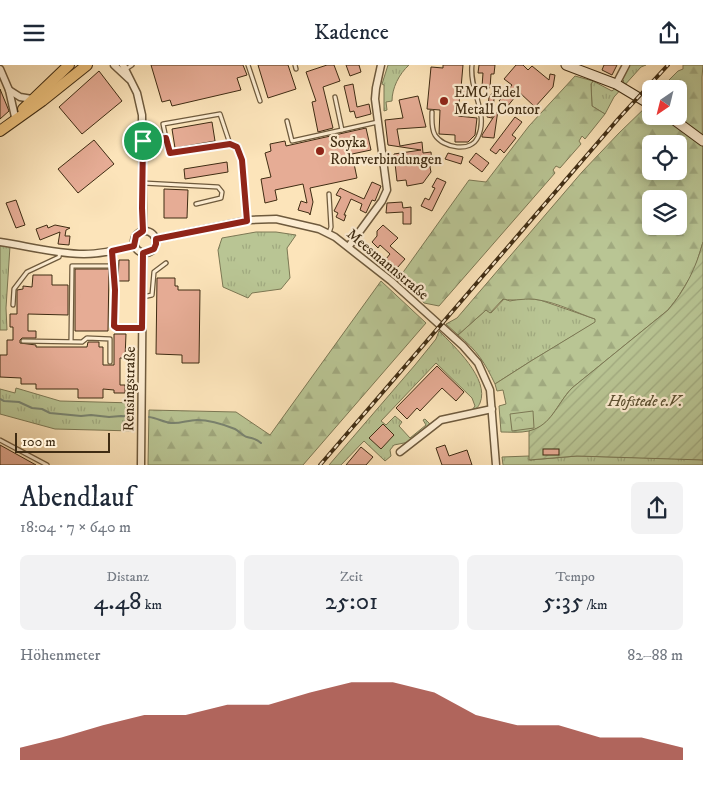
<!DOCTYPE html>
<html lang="de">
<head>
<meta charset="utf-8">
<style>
	:root { --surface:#fff; --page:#f2f2f3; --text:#1f2937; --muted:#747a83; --accent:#8f2418 }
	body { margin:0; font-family:"IM FELL DW Pica",serif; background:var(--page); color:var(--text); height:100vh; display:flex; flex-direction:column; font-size:19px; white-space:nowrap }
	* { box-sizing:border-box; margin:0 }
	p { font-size:16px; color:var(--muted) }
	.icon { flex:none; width:28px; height:28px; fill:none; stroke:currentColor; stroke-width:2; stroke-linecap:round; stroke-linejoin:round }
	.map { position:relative; height:400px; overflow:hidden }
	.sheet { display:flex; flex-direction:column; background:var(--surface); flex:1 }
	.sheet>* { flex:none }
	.needle { width:32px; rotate:215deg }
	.tools { position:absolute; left:642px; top:15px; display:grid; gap:10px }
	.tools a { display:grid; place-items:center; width:45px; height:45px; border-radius:8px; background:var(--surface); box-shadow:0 2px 8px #0003; font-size:25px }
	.scale { position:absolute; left:15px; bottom:12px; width:95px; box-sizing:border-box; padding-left:5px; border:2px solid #3f2c13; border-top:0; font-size:14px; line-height:18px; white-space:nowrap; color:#3f2c13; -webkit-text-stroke:4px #fdedd2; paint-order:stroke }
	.pin { position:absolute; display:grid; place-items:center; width:42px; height:42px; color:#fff; margin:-21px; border:2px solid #fff; border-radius:50%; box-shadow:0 1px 5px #0007 }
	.round { display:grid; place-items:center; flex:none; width:52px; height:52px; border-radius:8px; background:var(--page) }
	.summary { display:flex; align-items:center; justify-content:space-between; height:85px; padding:0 20px }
	h1 { font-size:28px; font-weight:600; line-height:38px }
	.figures { display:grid; grid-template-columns:repeat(3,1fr); gap:8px; height:85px; padding:5px 20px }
	.figures div { display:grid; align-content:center; border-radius:8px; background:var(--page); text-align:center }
	.figures b { font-size:25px; font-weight:600 }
	.figures small { font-size:14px; font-weight:400 }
	.figures p { font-size:14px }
	.chart { height:140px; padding:10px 20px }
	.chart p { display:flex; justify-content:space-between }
	.chart svg { width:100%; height:90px; margin-top:5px; fill:var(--accent); opacity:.7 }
	header { display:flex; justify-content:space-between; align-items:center; height:65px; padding:0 20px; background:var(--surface); font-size:22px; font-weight:600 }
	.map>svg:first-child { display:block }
	.grass { fill:url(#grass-tufts); stroke:#7c7854 }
	.forest { fill:url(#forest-firs); stroke:#7c7854; fill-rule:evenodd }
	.park { fill:url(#park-crowns); stroke:#7c7854 }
	.garden { fill:url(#garden-furrows); stroke:#7c7854 }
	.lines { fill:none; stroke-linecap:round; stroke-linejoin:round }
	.stream { stroke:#798471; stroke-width:2 }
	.building { fill:#e6ac95; stroke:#3f2c13 }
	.lane-casing { stroke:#6e5a3d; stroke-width:5.5 }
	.street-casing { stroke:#6e5a3d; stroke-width:9 }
	.secondary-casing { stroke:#3f2c13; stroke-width:11 }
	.primary-casing { stroke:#3f2c13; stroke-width:12 }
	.lane { stroke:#fdedd2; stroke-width:3 }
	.street { stroke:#fdedd2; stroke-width:6 }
	.secondary { stroke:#fdedd2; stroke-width:9 }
	.primary { stroke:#eec27d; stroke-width:10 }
	.rail-casing { stroke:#3f2c13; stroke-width:4 }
	.rail { stroke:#fdedd2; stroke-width:2; stroke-dasharray:5.5; stroke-linecap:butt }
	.route-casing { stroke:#fff; stroke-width:10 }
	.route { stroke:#8f2418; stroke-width:6 }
	.poi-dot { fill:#8f2418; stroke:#fdedd2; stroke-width:2 }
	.labels { text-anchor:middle; stroke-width:4.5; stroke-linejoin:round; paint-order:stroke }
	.poi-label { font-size:15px; fill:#3f2c13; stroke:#fdedd2; text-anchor:start }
	.street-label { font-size:15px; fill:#3f2c13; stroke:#fdedd2 }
	.park-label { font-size:15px; font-style:italic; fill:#5e5233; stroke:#fdedd2 }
</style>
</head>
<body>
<header><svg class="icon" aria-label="menu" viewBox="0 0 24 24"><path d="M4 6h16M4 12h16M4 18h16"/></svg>Kadence<svg class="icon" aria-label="share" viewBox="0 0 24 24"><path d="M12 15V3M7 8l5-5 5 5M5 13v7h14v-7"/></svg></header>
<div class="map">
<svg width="703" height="400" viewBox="0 0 703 400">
	<defs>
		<pattern id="grass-tufts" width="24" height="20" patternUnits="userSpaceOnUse" patternTransform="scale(1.25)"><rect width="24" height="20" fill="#b9c594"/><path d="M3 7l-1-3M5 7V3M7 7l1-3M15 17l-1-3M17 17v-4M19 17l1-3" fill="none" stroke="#a0a97f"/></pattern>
		<pattern id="forest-firs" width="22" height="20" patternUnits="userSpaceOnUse" patternTransform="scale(1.25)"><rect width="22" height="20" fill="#b9c594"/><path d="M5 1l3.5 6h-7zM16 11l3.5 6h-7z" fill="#a0a97f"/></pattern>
		<pattern id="park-crowns" width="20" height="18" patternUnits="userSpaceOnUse" patternTransform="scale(1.25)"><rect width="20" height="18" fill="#b9c594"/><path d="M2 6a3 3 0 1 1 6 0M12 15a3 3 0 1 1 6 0" fill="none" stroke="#a0a97f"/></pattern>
		<pattern id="garden-furrows" width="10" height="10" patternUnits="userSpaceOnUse" patternTransform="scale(1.25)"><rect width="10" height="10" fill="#b9c594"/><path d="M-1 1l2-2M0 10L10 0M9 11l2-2" fill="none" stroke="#a0a97f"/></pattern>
	</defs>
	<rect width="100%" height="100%" fill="#fce4ba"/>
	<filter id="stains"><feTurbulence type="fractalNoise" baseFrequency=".004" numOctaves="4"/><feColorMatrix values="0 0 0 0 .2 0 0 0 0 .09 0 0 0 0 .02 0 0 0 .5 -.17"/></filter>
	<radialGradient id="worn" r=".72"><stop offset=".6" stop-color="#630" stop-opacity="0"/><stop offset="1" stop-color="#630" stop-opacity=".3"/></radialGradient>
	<g class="grass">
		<path d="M388,0H409C399,9 392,23 392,36L386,37L387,45L384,46V20L382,19Z"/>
		<polygon points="629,0 646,0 641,2 614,32 605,49 592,41 591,19 593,16 612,26 624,16 622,14"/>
		<polygon points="256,167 276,167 296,170 287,183 290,213 281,224 252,228 248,233 223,222 218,185 222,173"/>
		<polygon points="0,181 10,181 6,243 7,265 0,265"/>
		<path d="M524,233L540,235L595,254L596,257L531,296L495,319C485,298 477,285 458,270L486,245L491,248L504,234L510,236Z"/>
		<path d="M439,266C454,281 490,314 480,338C478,342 477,344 472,345L475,341L472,333L436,298L381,356L386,360L395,351L402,357L399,361L410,373L426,360L423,355L425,354L430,359L409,377L394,380L390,385L391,391L385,396L364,376L341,400H329L415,300L436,274Z"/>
		<polygon points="16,323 60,336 134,338 134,366 55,364 0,349 0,324 15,328"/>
		<polygon points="529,391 530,395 577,391 696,394 703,395 703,400 503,400 502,392"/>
	</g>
	<g class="forest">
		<path d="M683,0H703L702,12L703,177L694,206L678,232L668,245L572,323C558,337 550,363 529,366C520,368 510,367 501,367L499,341L506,339L503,325L497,326L495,319L531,296L595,257V254C577,248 558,238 539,235C527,232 515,237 503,234L490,248L486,245L458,270L446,259L457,253L582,107L619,68L651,37V51H679V24H660L678,6L683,4ZM651,79H679V106H651ZM651,134H679V161H651Z"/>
		<polygon points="575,11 593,16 591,19 592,41 605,49 585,74 582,71 579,76 581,79 560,103 556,101 553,105 555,108 439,241 424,238 417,228 399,213 469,115 486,117 529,61"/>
		<polygon points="381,216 426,258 303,400 148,400 149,345 236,347 270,370"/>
	</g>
	<polygon class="park" points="533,346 534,363 512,366 510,349"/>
	<path class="garden" d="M703,177V395L577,391L529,395V366C552,360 556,340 572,323L668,245C685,225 696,203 703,177Z"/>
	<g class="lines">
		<g class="stream">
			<polyline points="0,334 4,336 19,337 32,343 42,344 50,348 81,351 91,350 109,352 121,351 134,352"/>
			<path d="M149,352C157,353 163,357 171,358C180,359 188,355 197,355C208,355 225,360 235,364C239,366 243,371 247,372C254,374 255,373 261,378"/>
		</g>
	</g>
	<g class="building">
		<polygon points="151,0 243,0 247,10 237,13 241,25 172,41 170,35 162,37"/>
		<polygon points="258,0 288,0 296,24 268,33"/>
		<polygon points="327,0 334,0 340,16 323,22 333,63 318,67 312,37 316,36 306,7"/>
		<polygon points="346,0 359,0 361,7 350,11"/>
		<polygon points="443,0 463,0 461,23 471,23 471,29 460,28 458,51 477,53 475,70 468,77 455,77 455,70 439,69 440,45 427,44 431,2 443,3"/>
		<polygon points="479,0 495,0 494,9 491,9 490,23 482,22 483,8 478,8"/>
		<polygon points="516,0 523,0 528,5 532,1 549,15 550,9 555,10 553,22 535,42 519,27 507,42 499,36 512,20 504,14"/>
		<polygon points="604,0 617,0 612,10 602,5"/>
		<polygon points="99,6 122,36 82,69 59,42"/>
		<polygon points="353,19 357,42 369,39 371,49 356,53 354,46 350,47 344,21"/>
		<polygon points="0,24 9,46 0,54"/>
		<polygon points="495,25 492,53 487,52 489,32"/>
		<polygon points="418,31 426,62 397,64 400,81 422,77 423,88 431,87 432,98 430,102 431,107 423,118 407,121 406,115 397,116 394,89 421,85 388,80 385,55 403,53 399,35"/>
		<polygon points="498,45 494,73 482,72 482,70"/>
		<polygon points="515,52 522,57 512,70 516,73 504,88 500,84 496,89 490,85"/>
		<polygon points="212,57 215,76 175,83 172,64"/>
		<polygon points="366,63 371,85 352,89 357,113 310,123 313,137 310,150 309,148 298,145 301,136 307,138 303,119 275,125 277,135 265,138 261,114 271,112 265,88 271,86 270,79 285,76 286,81"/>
		<polygon points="94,75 114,99 78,128 58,104"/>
		<polygon points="448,88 463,92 461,99 445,94"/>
		<polygon points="476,88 489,98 482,107 469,97"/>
		<polygon points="227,97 228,107 185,114 184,104"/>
		<polygon points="437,113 446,117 432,146 421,141 425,133 429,135 435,123 432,122"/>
		<polygon points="372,117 381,121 375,136 372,135 366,148 360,145 362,139 351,134 344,150 346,150 344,156 336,152 338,148 334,146 341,132 336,130 340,123 364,134"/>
		<polygon points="164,124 188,125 187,153 164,153"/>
		<polygon points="16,135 25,160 16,163 6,138"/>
		<polygon points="402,137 403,143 411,142 411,159 403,159 403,147 386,148 387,138"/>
		<polygon points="47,160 48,163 55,160 70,163 66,165 65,171 70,171 69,180 58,179 60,167 40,175 36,164"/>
		<polygon points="383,160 398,173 390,181 405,194 397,203 386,194 390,189 380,180 378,183 372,177 377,171 377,166"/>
		<polygon points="119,195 129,195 129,216 118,216"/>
		<polygon points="75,204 109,204 108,266 75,266"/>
		<polygon points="33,210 52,210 52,220 68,220 68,250 28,249 28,266 36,266 36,273 22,273 20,275 20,278 36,280 36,282 87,282 88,277 99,277 99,282 103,282 103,300 114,300 114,269 126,269 125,293 120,293 120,320 125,320 125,328 114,328 114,325 103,324 103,333 78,333 78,324 36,324 36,319 21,319 21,313 0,312 0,290 7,290 7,275 13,275 13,262 10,262 10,249 17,249 17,225 23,224 23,221 32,222"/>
		<polygon points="157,213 175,213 175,221 178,221 178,225 200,225 199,298 182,298 182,290 156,289"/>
		<polygon points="437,301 464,327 456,336 442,323 420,346 417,343 407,354 396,343"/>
		<polygon points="383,359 394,370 381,384 369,373"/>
		<polygon points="0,380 36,400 0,400"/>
		<polygon points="445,380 449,391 467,385 472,400 442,400 436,383"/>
		<polygon points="361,382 373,392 366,400 346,400"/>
		<rect x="543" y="384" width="16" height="6"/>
	</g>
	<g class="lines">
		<defs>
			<g id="lane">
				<polyline points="248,0 260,36"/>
				<polyline points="295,0 296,4"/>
				<polyline points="126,4 132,0"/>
				<polyline points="335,32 342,65"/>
				<path d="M432,47C432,55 431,63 435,70C443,83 471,88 478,72C489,48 469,26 472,0"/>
				<polyline points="287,56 292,76 378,57"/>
				<polyline points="143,76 166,73 170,88 230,79 220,49 163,59 166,73"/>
				<polyline points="230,79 237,82 242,95 247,155"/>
				<polyline points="143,118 218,122 222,127 221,133 196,139"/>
				<polyline points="329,129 331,162 329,168"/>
				<polyline points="112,187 114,261 117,263 142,263"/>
				<polyline points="143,232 152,230 154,207 166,198"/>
				<polyline points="13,240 14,224 27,207 59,192 60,187"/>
				<polyline points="23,276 82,277 87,273 110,274 110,297"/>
				<polyline points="71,276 72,201 113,201"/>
				<polyline points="0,375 47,400"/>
			</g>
			<g id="street">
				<polyline points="114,0 129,14"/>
				<polyline points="123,0 137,28 142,50 143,166"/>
				<polyline points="0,4 9,25 15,52"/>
				<polyline points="616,19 626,0"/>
				<polyline points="9,25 20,32 32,34"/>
				<circle cx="145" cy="177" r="11"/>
				<polyline points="156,174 250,155 276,154 319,164 335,172 391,216 463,281 478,298 490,325 496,400"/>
				<path d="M0,177C27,181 57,189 84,189C101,189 118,185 134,181"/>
				<polyline points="349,181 382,136 387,125 375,34 376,23 381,0"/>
				<polyline points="400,387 441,355 492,344"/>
				<polyline points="141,400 143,188"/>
			</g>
			<g id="secondary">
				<polyline points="566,0 616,19 651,40"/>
				<polyline points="669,51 703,76"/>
			</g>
			<g id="primary">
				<polyline points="23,44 69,0"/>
				<polyline points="0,66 42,36 87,0"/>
			</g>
		</defs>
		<use href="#lane" class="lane-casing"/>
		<use href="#street" class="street-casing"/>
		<use href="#secondary" class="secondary-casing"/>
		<use href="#primary" class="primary-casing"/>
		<use href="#lane" class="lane"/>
		<use href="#street" class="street"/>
		<use href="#secondary" class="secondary"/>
		<use href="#primary" class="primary"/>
		<defs>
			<polyline id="rail" points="320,400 619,53 668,0"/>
		</defs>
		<use href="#rail" class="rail-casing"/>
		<use href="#rail" class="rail"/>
	</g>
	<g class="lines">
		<defs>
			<polygon id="route" points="166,73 170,88 230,79 237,82 242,95 247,156 156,174 156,179 154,184 143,188 142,263 117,263 114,261 115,225 112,186 134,181 136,171 143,166 142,143 143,76"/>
		</defs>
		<use href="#route" class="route-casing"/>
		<use href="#route" class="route"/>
	</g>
	<g class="poi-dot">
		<circle cx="444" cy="36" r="5"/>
		<circle cx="320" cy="86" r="5"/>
	</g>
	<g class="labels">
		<g class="poi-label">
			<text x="454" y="32">EMC Edel<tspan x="454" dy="17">Metall Contor</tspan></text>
			<text x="330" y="82">Soyka<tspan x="330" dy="17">Rohrverbindungen</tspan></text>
		</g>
		<g class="street-label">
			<text transform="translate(388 199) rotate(40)" y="5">Meesmannstraße</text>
			<text transform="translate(129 324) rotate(-89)" y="5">Rensingstraße</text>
		</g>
		<g class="park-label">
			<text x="645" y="341">Hofstede e.V.</text>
		</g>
	</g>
	<rect width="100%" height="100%" filter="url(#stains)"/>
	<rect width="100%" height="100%" fill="url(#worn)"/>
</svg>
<div class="tools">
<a><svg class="needle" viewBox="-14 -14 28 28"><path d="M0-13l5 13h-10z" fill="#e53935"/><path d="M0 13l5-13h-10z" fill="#747a83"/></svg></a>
<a><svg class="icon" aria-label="locate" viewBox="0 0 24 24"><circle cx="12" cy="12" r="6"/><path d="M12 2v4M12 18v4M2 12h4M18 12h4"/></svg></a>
<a><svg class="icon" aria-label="layers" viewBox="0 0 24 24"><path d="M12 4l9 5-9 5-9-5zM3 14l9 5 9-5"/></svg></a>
</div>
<div class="scale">100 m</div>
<div class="pin" style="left:143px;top:76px;background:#1e9e55"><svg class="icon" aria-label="arrive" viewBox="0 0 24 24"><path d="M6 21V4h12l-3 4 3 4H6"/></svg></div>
</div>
<section class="sheet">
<div class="summary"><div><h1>Abendlauf</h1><p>18:04 · 7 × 640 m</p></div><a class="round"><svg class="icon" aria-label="share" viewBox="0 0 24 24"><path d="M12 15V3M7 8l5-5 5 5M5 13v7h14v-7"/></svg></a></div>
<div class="figures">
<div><p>Distanz</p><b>4.48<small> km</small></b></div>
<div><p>Zeit</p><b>25:01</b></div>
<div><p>Tempo</p><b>5:35<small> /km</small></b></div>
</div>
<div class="chart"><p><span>Höhenmeter</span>82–88 m</p>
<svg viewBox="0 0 160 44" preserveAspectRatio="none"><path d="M0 44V38L10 33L20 27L30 22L40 22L50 17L60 17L70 11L80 6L90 6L100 11L110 22L120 27L130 27L140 33L150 33L160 38V44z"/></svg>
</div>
</section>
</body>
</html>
